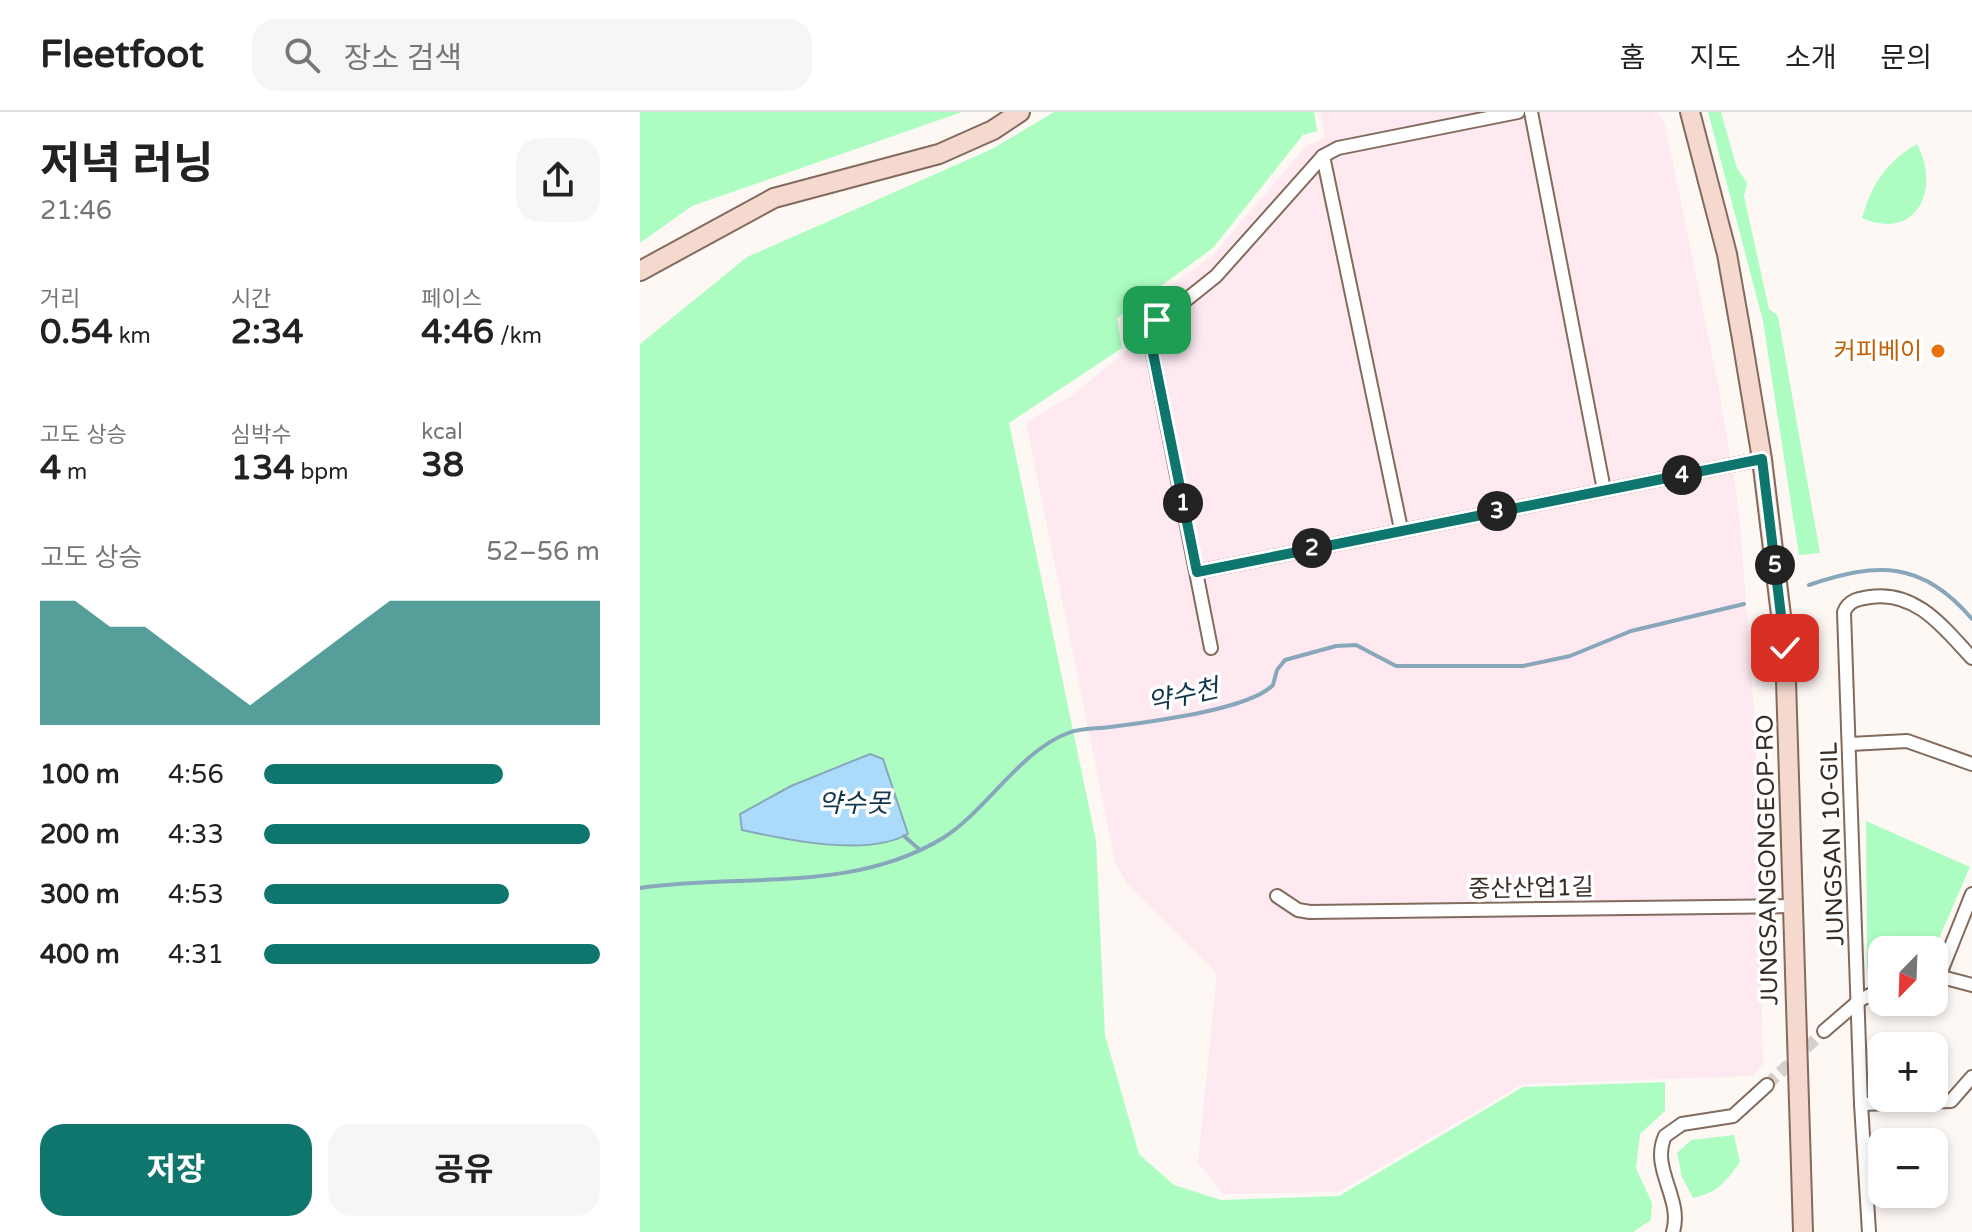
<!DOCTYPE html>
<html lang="ko">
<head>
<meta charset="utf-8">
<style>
	:root { --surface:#fff; --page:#f6f6f6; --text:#222; --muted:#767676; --line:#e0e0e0; --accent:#0f766e }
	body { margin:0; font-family:"Varela Round","Noto Sans KR",sans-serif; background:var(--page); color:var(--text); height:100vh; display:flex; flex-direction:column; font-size:30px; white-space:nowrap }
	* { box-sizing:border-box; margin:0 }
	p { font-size:26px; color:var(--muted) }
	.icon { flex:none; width:44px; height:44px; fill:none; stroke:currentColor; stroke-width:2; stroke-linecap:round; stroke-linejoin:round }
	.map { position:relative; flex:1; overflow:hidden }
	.side { display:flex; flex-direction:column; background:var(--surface); width:640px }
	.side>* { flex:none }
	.needle { width:52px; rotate:203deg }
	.buttons { position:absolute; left:1228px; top:824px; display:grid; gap:16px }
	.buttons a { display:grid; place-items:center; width:80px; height:80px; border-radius:16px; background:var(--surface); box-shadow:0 4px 12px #0003; font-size:40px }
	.pin { position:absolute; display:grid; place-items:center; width:68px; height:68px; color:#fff; margin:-34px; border-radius:16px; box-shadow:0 4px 12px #0006 }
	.km { position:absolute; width:40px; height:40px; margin:-20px; border-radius:50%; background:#222; color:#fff; font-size:22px; line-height:40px; text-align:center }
	.round { display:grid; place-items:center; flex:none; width:84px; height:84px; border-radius:24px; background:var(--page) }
	.headline { display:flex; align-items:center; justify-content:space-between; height:136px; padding:0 40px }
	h1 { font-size:44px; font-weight:700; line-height:60px }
	.metrics { display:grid; grid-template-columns:repeat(3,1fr); gap:12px; height:136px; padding:8px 40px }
	.metrics div { display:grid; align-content:center }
	.metrics b { font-size:34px; font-weight:700 }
	.metrics small { font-size:22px; font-weight:400 }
	.metrics p { font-size:22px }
	.chart { height:224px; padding:16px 40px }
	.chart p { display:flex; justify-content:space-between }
	.chart svg { width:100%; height:144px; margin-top:8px; fill:var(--accent); opacity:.7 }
	.action { display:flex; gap:16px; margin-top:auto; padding:16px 40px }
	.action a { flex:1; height:92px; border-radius:24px; background:var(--accent); color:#fff; font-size:32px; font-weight:700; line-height:92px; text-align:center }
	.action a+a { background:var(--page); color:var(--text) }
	ul { padding:0 40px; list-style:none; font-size:26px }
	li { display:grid; grid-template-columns:128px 96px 1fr; align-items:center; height:60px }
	li i { height:20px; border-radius:10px; background:var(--accent) }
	header { display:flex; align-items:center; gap:48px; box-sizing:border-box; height:112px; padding:0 40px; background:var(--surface); border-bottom:2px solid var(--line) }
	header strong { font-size:38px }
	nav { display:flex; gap:44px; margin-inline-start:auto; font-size:28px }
	.search { width:560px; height:72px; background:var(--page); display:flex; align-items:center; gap:20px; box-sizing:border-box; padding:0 28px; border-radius:24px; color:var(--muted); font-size:30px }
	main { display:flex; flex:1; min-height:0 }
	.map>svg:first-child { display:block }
	.industrial { fill:#fee9f1 }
	.green { fill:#adfdc3 }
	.water { fill:#aadbfb; stroke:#88a7bb; stroke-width:2 }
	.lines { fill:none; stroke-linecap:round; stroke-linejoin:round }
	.stream { stroke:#88a7bb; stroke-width:4 }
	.street-tunnel { stroke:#d6d0cc; stroke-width:12; stroke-dasharray:12 6; stroke-linecap:butt }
	.street-casing { stroke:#826b5c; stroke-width:16 }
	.secondary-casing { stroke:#826b5c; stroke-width:22 }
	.street { stroke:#fff; stroke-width:12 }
	.secondary { stroke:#f5d9cf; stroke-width:18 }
	.route-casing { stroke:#fff; stroke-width:16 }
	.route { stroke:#0f766e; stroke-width:10 }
	.food-dot { fill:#e8710a; stroke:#fff; stroke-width:3 }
	.labels { text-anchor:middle; stroke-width:7; stroke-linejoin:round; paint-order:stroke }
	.food-label { font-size:24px; fill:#c56008; stroke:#fff; text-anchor:end }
	.street-label { font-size:24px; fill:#382e27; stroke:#fff }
	.water-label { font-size:26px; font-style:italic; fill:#11374d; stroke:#fff }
</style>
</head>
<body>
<header>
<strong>Fleetfoot</strong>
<div class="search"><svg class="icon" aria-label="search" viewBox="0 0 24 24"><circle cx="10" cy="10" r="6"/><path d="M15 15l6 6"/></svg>장소 검색</div>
<nav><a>홈</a><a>지도</a><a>소개</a><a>문의</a></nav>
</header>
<main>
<section class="side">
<div class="headline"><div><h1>저녁 러닝</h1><p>21:46</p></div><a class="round"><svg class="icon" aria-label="share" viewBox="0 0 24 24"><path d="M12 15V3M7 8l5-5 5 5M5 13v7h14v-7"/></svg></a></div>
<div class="metrics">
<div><p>거리</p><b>0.54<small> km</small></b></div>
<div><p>시간</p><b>2:34</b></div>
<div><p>페이스</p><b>4:46<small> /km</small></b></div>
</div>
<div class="metrics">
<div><p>고도 상승</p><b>4<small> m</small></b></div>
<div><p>심박수</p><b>134<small> bpm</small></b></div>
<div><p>kcal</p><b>38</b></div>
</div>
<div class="chart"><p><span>고도 상승</span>52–56 m</p>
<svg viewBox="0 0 160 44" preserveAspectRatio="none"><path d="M0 44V6L10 6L20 14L30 14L40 22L50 30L60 38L70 30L80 22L90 14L100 6L110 6L120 6L130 6L140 6L150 6L160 6V44z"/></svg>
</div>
<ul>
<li><b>100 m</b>4:56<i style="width:71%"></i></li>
<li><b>200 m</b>4:33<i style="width:97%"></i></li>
<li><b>300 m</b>4:53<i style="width:73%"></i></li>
<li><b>400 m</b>4:31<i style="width:100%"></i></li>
</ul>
<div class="action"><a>저장</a><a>공유</a></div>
</section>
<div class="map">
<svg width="1332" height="1120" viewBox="0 0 1332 1120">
	<rect width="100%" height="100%" fill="#fef8f5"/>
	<polygon class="industrial" points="680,0 1017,0 1025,12 1078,272 1099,398 1115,610 1123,952 1112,964 883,972 698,1080 583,1082 558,1051 577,861 488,773 475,750 386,310 431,284 489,237 487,214 496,199 572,144 666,34 685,25"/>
	<g class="green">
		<polygon points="0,0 322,0 52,94 0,131"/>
		<polygon points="414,0 674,0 677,19 663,23 573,136 477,206 482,236 369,311 456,729 465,923 499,1042 534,1073 581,1088 699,1084 883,975 1025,970 1025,999 1000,1022 996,1056 1012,1091 1011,1108 993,1120 0,1120 0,232 107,145 352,37"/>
		<polygon points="1068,0 1081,0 1097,56 1107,71 1104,84 1129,197 1138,204 1180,441 1159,443 1123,209"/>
		<path d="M1277,32C1301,76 1277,130 1222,106C1231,73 1247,49 1277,32Z"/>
		<polygon points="1226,709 1330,755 1294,838 1242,838 1242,861 1236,863 1227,857"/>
		<path d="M1094,1023L1100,1050C1086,1070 1077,1081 1053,1086L1042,1065L1037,1041L1051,1028Z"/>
	</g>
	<path class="water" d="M230,642L243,647L268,722C227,745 147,728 102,718L100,702L151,674Z"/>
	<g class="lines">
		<g class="stream">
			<path d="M1169,473C1237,450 1282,448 1332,507"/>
			<polyline points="264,724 280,738"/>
			<path d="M0,776C101,761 211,782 303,726C346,699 380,639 428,621C440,616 457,617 470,615C508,610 609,598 633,573L637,558L645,548L696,534L716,533L756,554H883L930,544L991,519L1104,492"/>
		</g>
		<polyline class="street-tunnel" points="1127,973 1184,919"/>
		<defs>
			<g id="street">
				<polyline points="891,0 964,378"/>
				<polyline points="683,44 761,417"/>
				<polyline points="557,460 1122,347"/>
				<polyline points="571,536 510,226 511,216 576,164 683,44 698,36 878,0"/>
				<polyline points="1210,632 1267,629 1332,652"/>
				<polyline points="637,784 658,798 670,800 1151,794"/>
				<polyline points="1300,862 1332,782"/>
				<polyline points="1294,863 1332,873"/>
				<polyline points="1184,919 1220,888 1242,877"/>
				<polyline points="1221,992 1311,989 1332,965"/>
				<path d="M1033,1120C1043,1086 1010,1057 1025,1024L1042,1012L1093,1004L1127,973"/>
				<path d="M1229,1120L1221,992L1204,500C1209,488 1218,487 1230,485C1276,478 1304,516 1332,546"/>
			</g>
			<g id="secondary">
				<polyline points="1050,0 1087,142 1102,227 1122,347 1145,536 1163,1120"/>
				<polyline points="0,159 134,86 299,42 353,18 380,0"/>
			</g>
		</defs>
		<use href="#street" class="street-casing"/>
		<use href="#secondary" class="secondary-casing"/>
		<use href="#street" class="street"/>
		<use href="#secondary" class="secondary"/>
	</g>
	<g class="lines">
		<defs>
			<polyline id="route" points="517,208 510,226 557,460 1122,347 1145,536"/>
		</defs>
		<use href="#route" class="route-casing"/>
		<use href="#route" class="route"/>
	</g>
	<circle class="food-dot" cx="1298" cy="239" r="8"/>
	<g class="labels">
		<g class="food-label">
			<text x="1282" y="247">커피베이</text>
		</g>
		<g class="street-label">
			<text transform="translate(1192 732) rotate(-92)" y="8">JUNGSAN 10-GIL</text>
			<text transform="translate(1127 748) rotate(-91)" y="8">JUNGSANGONGEOP-RO</text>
			<text transform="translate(891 776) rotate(-1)" y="8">중산산업1길</text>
		</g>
		<g class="water-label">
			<text transform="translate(543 583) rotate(-12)" y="9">약수천</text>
			<text x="214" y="700">약수못</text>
		</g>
	</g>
</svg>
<div class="buttons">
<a><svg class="needle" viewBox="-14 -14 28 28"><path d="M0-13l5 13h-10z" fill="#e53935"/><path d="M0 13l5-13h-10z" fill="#767676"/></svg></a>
<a>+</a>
<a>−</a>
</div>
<div class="pin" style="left:517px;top:208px;background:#1e9e55"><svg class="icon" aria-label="arrive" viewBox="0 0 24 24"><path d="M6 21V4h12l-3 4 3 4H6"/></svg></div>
<div class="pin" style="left:1145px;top:536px;background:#d93025"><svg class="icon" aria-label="check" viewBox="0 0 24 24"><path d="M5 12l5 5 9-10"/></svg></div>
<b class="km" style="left:543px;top:391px">1</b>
<b class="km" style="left:672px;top:436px">2</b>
<b class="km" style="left:857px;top:399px">3</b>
<b class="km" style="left:1042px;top:363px">4</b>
<b class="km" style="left:1135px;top:453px">5</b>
</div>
</main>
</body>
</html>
